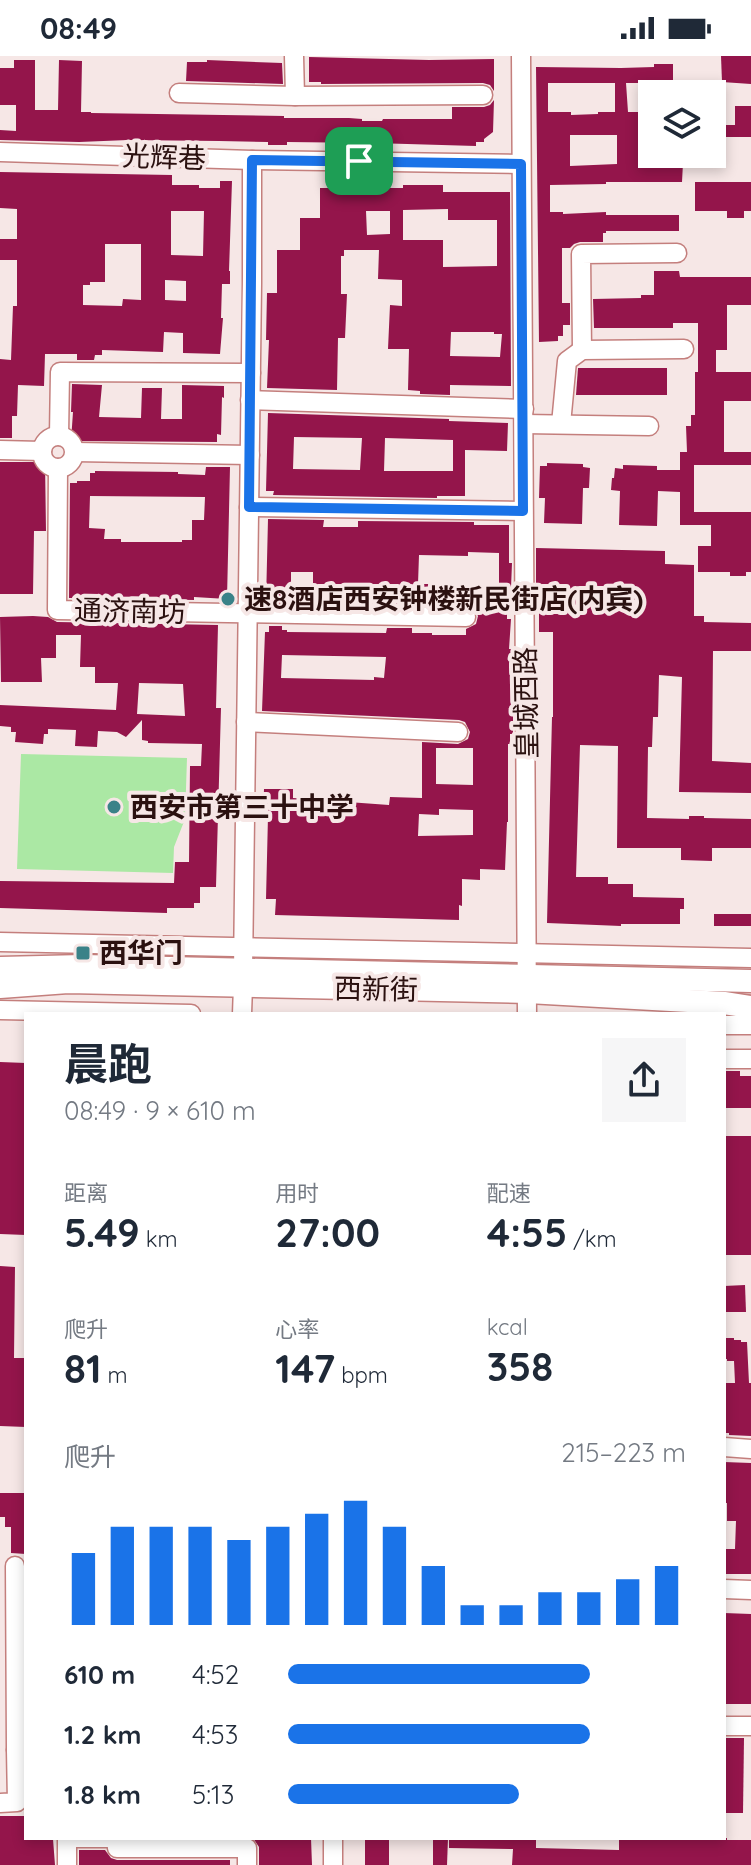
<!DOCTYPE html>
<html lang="zh">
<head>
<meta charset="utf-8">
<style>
	:root { --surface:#fff; --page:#f6f6f7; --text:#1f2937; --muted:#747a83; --accent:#1a73e8 }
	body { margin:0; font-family:Quicksand,"Noto Sans SC",sans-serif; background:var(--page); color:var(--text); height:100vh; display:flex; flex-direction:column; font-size:30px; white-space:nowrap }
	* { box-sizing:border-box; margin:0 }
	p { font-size:26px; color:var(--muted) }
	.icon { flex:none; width:44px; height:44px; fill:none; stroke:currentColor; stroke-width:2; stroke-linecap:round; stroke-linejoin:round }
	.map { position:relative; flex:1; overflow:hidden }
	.drawer { position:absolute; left:24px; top:956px; width:702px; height:828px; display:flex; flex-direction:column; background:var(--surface); border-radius:0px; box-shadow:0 4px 12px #0003 }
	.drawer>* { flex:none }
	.controls { position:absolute; left:638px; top:24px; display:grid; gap:16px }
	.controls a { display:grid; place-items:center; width:88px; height:88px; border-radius:0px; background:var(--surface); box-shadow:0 4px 12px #0003; font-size:40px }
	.pin { position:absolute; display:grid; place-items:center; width:68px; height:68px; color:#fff; margin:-34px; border-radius:16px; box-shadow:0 4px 12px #0006 }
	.round { display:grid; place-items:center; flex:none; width:84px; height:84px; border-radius:0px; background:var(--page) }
	.summary { display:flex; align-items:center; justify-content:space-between; height:136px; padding:0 40px }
	h1 { font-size:44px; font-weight:700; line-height:60px }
	.stats { display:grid; grid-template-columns:repeat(3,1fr); gap:12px; height:136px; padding:8px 40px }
	.stats div { display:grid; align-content:center }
	.stats b { font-size:40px; font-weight:700 }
	.stats small { font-size:22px; font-weight:400 }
	.stats p { font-size:22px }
	.chart { height:224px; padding:16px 40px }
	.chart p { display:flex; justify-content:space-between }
	.chart svg { width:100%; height:144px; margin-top:8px; stroke:var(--accent); stroke-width:6 }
	ul { padding:0 40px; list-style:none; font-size:26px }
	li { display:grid; grid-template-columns:128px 96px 1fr; align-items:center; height:60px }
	li i { height:20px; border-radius:10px; background:var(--accent) }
	.status { display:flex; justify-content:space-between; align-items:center; height:56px; padding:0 40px; background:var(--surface); direction:ltr }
	.status svg { height:22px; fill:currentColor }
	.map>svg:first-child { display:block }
	.green { fill:#abe8a4 }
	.building { fill:#94154b; fill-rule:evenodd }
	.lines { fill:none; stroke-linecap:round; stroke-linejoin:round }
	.minor-casing { stroke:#c47f7d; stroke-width:21 }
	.major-casing { stroke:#c47f7d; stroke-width:25 }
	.minor { stroke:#fff; stroke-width:18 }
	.major { stroke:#fff; stroke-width:22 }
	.route-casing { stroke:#fff; stroke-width:16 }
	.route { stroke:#1a73e8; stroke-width:10 }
	.poi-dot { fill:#3a8288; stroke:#f6e7e6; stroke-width:3 }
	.labels { text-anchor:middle; stroke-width:8; stroke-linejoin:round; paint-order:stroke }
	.street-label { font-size:28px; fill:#2b1110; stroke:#f6e7e6 }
	.poi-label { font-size:28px; font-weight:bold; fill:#2b1110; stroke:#f6e7e6; text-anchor:start }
</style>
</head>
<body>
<div class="status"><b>08:49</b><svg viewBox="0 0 49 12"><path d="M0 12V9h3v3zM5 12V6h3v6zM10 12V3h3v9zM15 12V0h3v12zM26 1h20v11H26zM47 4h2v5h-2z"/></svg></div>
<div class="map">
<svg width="751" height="1809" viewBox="0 0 751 1809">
	<rect width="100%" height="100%" fill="#f6e7e6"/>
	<polygon class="green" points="21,698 187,702 185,763 174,791 173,817 17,813"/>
	<g class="building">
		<polygon points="721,0 751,0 751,28 722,26"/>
		<polygon points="309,1 429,4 494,3 494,35 490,29 483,27 321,28 321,26 309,26"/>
		<polygon points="14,4 35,4 35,54 58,54 59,4 82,5 81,56 91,56 91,57 284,60 284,62 349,62 362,63 362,65 382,65 383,63 452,63 452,51 484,51 490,49 494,44 493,76 484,83 484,86 476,86 476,90 373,87 287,86 287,89 268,89 268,86 219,85 128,84 79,86 0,84 0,74 16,75 16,49 0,49 0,12 14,12"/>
		<polygon points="207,4 282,7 283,28 186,25 187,6 207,6"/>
		<path d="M654,8H673V27H626L628,56H649V59H652V107H683L682,126H606V128L550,129V156H563V158L606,156V159H679V175H606V177H603V186H580L574,188L570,192H562V247H570V269H563V280H558V285L539,286L536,11L621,12L654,11ZM548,27H615V56H598V58L571,59V56H548ZM570,79H617V108L570,110Z"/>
		<polygon points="735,50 751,50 751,81 726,81 726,95 712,95 712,69 735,69"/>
		<path d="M0,116L172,119V129H199V132H220V125H232L229,215H230V228H222L221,262H223L220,298L183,297V277L164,276L163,296L102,294V299H95L94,304H77V298H45L44,330L18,329L17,360H12V382H0V303L11,304L13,250H17V204H0V183H17V153L0,152ZM171,155H204L203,200L171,199ZM105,188H141V244L123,243L122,250L83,249V229H90V226H105ZM165,224L186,225V245L165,244Z"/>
		<polygon points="695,126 751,126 751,155 744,155 744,162 727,162 727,155 695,155"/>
		<path d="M403,129H443V136H510L511,330L450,329V339L420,338V335L408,334L409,293H388L390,249L402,250V224L378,223L379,194H344V200H341V238H347L345,282H338L337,334L267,332L269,284H266L267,237H277V194H300V162H320V132H403ZM448,153V164H497V210L443,211V184H403V154ZM366,155H390V178L367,179ZM451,276H494V278H502L500,301L450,300Z"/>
		<polygon points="654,215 679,215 680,221 751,221 751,249 727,249 727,294 716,294 716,316 751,316 751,345 724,345 724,396 751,396 751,409 694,409 694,456 751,456 751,516 746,516 746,520 730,520 730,516 698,516 698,490 711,490 711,469 680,469 680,436 658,435 657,470 619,469 620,435 611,434 612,422 614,422 615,412 623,413 623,409 657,410 657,414 680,414 680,396 687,396 686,370 691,370 691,359 695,359 695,316 698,316 698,267 673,267 673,272 594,272 593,243 641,242 641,239 654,239"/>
		<polygon points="578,312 667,312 667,339 576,339"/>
		<polygon points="72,328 102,329 99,361 141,362 142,332 162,332 161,363 182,363 182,329 224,330 224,342 222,341 221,379 217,378 217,386 71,385 73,356 71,356"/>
		<path d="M268,357L449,363V365L508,367L507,395L465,394V440H437V442L273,439L274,435H266ZM294,381L362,382L360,414L293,413ZM385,382L453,384V415H384Z"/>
		<polygon points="0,406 45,406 46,475 34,475 33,538 0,538"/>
		<polygon points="547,407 583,408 583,411 590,412 589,432 583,432 582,468 544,467 545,442 539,442 540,410 547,410"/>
		<path d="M206,411H230L227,543L194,541V544L69,542L70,427H77V425H90V417H95V415L178,416V418L205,419ZM90,440L205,441L204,464H192V484H182V486H121V483H104L105,473L89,472Z"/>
		<path d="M268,463L324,464L323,471H358V465L474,466V469H509V507H512L511,532L499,531V497L468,496V500L419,499L418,528H463V535L507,536V563H511L509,593H513V678H510V688H508V766H507L505,814L480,813V824L462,823V850L459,849V864L275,859L276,843H266L268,760H263L264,733H293V742L389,749L390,741L422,742V686L458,688L468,683L470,676L465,666L459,664L262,655L265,576H269V570H282V574H287V576L386,577L387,572H412V577H432V579H466V573L476,568L478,560L473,551L466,549L266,546ZM291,516H313V537L291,536ZM282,599L386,601L384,622L374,621V624L281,622ZM436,692H473V729L436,728ZM439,753L473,754V779L418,780L419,758L439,759Z"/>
		<polygon points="536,492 665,495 665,508 694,509 694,560 704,560 704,566 751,567 751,595 713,595 712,705 751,707 751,737 679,736 682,621 659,619 658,661 653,661 652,691 648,691 647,762 689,763 689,760 704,760 704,762 751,763 751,792 712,792 712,805 681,804 681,792 617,792 618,690 580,689 576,821 608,821 608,828 633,828 633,841 684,842 684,853 680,853 680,868 621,868 621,870 547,867 552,661 553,661 553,576 539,576 539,549 538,527 536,527"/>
		<path d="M33,560L48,561L57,566L218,569L216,652H221L216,831H200V847H194V852H167V857L0,852V825L174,827L175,806H189L190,710H201L202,688L148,687V685L142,684V664L126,681L117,676L98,675L97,691L75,690L76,674L48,673V678H44L43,688L15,686L16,676H11V671L0,670V649L116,654L118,627H95V611H80L81,579H56V602H41L42,626H1L0,561ZM139,627L183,628L185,660L137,658Z"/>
		<rect x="714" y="858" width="37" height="12"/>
		<polygon points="0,1006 26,1007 26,1179 0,1178"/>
		<polygon points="724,1015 740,1015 740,1020 751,1020 751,1052 724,1052"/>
		<rect x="724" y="1080" width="27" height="119"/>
		<polygon points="0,1210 15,1211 14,1302 26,1302 26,1371 0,1370"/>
		<polygon points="745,1229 746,1256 724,1256 724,1230"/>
		<polygon points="724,1282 734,1282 734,1284 741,1284 741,1286 747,1286 749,1327 751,1327 751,1380 729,1379 729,1377 724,1377 724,1327 735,1327 734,1305 727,1305 727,1303 724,1303"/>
		<polygon points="724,1406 751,1407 751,1518 724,1518 724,1493 735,1493 736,1465 727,1465 727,1447 724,1447"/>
		<polygon points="0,1437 26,1437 26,1498 11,1497 11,1471 5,1471 5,1461 0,1461"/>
		<polygon points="724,1557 751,1558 751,1648 724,1648"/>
		<polygon points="724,1682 744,1682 743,1757 724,1757"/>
		<polygon points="0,1760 26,1760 26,1782 53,1783 55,1809 0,1809"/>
		<polygon points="253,1782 311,1782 312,1809 259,1809 259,1791"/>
		<rect x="365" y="1782" width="24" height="27"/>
		<polygon points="433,1782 448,1782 447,1809 433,1809"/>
		<polygon points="449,1782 536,1782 536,1792 619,1794 619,1782 727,1782 727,1784 751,1784 751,1809 512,1809 513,1793 449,1792"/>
		<polygon points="79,1794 105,1794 111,1802 117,1804 230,1804 230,1809 79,1809"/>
	</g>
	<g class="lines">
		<defs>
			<g id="minor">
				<polyline points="294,0 295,40"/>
				<polyline points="521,0 527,958"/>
				<polyline points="179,37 295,40 483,39"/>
				<polyline points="0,96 252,104 521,108"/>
				<polyline points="582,294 581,198 677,197"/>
				<polyline points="250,344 524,353"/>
				<polyline points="524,368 649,370"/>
				<polyline points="561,368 567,305 582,294 684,293"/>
				<circle cx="58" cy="396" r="16"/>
				<polyline points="59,380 60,316 251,317"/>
				<polyline points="0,394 42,395"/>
				<polyline points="75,396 250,399"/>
				<polyline points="58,412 57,554 466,561"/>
				<polyline points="249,451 523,455"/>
				<polyline points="246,666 458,676"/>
				<polyline points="0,886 751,902"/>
				<polyline points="243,914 252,228 252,104"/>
				<polyline points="0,954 191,958"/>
				<polyline points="242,958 243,930"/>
				<polyline points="724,969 751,969"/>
				<polyline points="724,1003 751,1003"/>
				<polyline points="724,1391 751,1393"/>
				<polyline points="15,1510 16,1694 26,1694"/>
				<polyline points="724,1533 751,1534"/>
				<polyline points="724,1670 751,1670"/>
				<polyline points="0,1747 17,1746 16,1694"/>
				<polyline points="67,1782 116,1782 117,1792 247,1792 247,1809"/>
				<polyline points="67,1782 67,1809"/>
				<polyline points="333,1809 333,1782"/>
			</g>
			<g id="major">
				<polyline points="0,912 83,910 751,925"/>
				<polyline points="0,931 68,926 528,936 724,947 751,951"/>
			</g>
		</defs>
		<use href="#minor" class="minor-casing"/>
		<use href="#major" class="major-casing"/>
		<use href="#minor" class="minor"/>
		<use href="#major" class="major"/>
	</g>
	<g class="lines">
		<defs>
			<polygon id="route" points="252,104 521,108 523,455 249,451"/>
		</defs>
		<use href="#route" class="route-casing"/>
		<use href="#route" class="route"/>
	</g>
	<g class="poi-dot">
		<circle cx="228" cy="543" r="8"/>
		<circle cx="114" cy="751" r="8"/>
		<rect x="75" y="889" width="16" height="16" rx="4"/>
	</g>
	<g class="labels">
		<g class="street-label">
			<text transform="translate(164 101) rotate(2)" y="10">光辉巷</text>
			<text transform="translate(130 555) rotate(1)" y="10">通济南坊</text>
			<text transform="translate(526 647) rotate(-91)" y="10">皇城西路</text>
			<text transform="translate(376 933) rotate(1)" y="10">西新街</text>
		</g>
		<g class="poi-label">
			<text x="244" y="553">速8酒店西安钟楼新民街店(内宾)</text>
			<text x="130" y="761">西安市第三十中学</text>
			<text x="99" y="907">西华门</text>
		</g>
	</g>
</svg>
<div class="controls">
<a><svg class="icon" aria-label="layers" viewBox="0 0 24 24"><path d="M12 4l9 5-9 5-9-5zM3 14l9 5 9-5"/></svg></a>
</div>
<div class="pin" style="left:359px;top:105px;background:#1e9e55"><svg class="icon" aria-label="arrive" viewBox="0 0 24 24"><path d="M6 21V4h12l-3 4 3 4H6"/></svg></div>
<section class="drawer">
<div class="summary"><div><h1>晨跑</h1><p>08:49 · 9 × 610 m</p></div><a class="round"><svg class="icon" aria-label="share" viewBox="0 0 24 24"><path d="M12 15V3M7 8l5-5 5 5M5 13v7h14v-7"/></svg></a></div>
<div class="stats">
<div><p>距离</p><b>5.49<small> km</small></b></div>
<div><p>用时</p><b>27:00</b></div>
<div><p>配速</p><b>4:55<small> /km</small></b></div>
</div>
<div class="stats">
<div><p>爬升</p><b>81<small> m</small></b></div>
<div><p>心率</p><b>147<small> bpm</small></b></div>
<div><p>kcal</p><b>358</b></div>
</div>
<div class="chart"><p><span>爬升</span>215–223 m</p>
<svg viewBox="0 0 160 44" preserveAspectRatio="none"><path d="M5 44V22M15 44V14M25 44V14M35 44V14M45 44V18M55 44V14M65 44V10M75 44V6M85 44V14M95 44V26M105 44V38M115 44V38M125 44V34M135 44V34M145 44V30M155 44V26"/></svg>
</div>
<ul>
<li><b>610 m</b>4:52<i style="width:76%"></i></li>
<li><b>1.2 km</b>4:53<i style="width:76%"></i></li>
<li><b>1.8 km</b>5:13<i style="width:58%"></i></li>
</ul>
</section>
</div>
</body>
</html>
